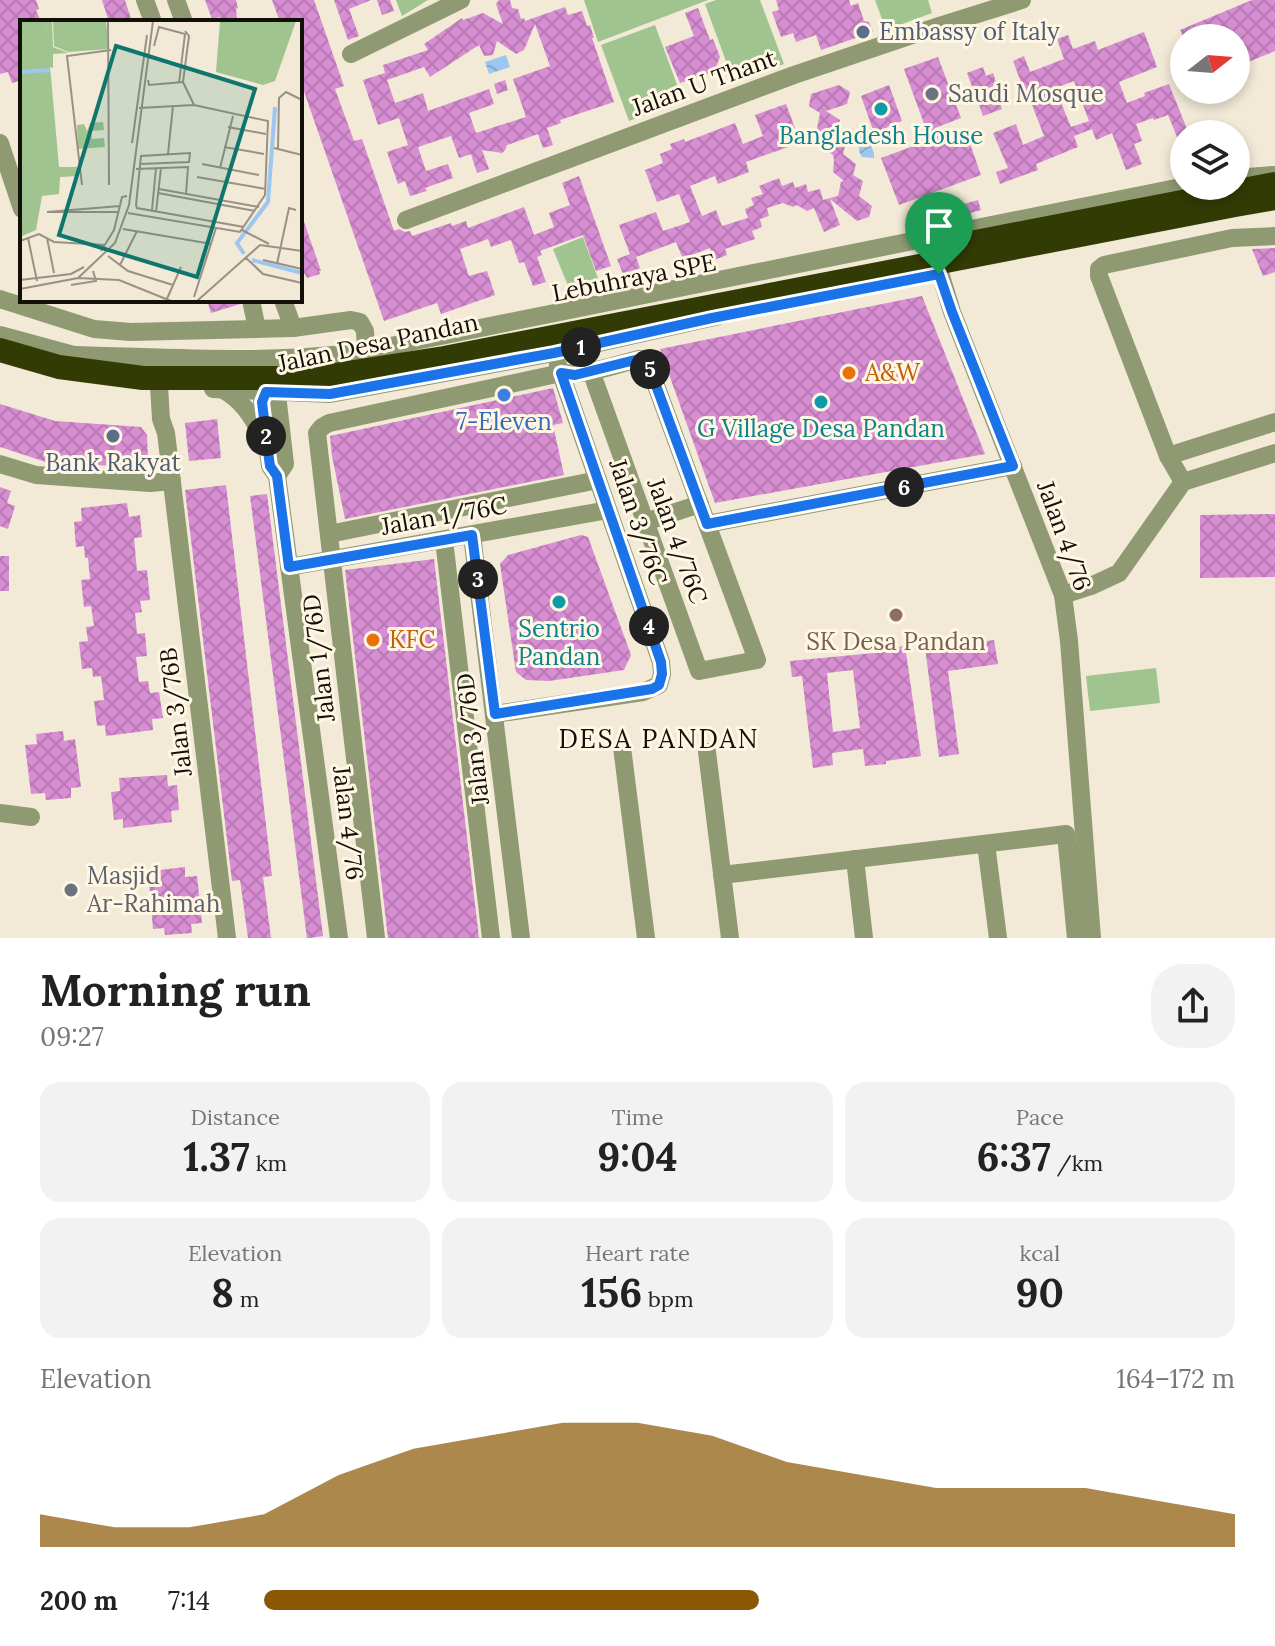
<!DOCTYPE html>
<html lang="en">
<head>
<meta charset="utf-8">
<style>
	:root { --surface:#fff; --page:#f2f2f2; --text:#222; --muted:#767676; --accent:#8b5703 }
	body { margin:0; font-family:Lora,serif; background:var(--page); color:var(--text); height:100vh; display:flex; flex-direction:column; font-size:30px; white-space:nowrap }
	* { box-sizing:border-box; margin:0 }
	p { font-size:26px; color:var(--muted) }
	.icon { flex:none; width:44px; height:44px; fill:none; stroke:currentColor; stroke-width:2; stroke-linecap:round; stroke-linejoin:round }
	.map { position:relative; height:938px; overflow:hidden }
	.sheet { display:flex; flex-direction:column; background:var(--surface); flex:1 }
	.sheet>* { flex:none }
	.needle { width:52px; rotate:73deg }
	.fabs { position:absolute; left:1170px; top:24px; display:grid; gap:16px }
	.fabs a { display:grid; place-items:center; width:80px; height:80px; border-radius:50%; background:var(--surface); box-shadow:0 4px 12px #0003; font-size:40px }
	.pin { position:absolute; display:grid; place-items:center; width:68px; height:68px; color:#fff; margin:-82px -34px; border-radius:50% 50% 50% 0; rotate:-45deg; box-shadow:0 0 8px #0007 }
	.pin .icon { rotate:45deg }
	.km { position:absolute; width:40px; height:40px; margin:-20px; border-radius:50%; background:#222; color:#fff; font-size:22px; line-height:40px; text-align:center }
	.round { display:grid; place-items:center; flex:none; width:84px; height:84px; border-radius:32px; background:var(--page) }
	.overview { display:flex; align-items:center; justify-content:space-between; height:136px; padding:0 40px }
	h1 { font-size:44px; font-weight:700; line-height:60px }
	.metrics { display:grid; grid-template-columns:repeat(3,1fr); gap:12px; height:136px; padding:8px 40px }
	.metrics div { display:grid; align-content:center; border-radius:20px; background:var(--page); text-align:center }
	.metrics b { font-size:40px; font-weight:700 }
	.metrics small { font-size:22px; font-weight:400 }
	.metrics p { font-size:22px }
	.chart { height:224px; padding:16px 40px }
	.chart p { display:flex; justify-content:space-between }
	.chart svg { width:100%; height:144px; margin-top:8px; fill:var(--accent); opacity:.7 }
	ul { padding:0 40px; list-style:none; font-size:26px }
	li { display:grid; grid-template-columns:128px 96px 1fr; align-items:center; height:60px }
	li i { height:20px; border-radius:10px; background:var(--accent) }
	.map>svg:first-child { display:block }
	.green { fill:#a0c48f }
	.water { fill:url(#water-waves) }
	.building { fill:url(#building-cross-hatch); fill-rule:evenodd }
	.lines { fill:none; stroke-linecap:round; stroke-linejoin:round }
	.minor { stroke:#8f9972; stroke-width:18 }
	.highway { stroke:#323b04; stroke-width:24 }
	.highway-bridge { stroke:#323b04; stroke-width:24 }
	.route-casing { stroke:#fff; stroke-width:16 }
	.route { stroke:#1a73e8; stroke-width:10 }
	.service-dot { fill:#5c6f8a; stroke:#fff6e3; stroke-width:3 }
	.worship-dot { fill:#6b7280; stroke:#fff6e3; stroke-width:3 }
	.culture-dot { fill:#0f9aa8; stroke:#fff6e3; stroke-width:3 }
	.food-dot { fill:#e8710a; stroke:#fff6e3; stroke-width:3 }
	.shop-dot { fill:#3f7fe0; stroke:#fff6e3; stroke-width:3 }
	.education-dot { fill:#8d6e63; stroke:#fff6e3; stroke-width:3 }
	.labels { text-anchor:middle; stroke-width:6; stroke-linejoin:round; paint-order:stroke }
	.service-label { font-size:24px; fill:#4e5e75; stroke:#fff6e3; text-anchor:start }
	.street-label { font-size:24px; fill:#13100a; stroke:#fff6e3 }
	.worship-label { font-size:24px; fill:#5b616d; stroke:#fff6e3; text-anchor:start }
	.culture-label { font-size:24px; fill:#0d838f; stroke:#fff6e3 }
	.food-label { font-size:24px; fill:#c56008; stroke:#fff6e3; text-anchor:start }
	.shop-label { font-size:24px; fill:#366cbe; stroke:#fff6e3 }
	.education-label { font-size:24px; fill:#785e54; stroke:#fff6e3 }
	.neighbourhood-label { font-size:26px; letter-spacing:2px; fill:#13100a; stroke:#fff6e3 }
	.inset-river { fill:none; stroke:#9dc6f0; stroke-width:4 }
	.inset-road { fill:none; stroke:#999284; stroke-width:2 }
	.view { fill:#0f766e; fill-opacity:0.15; stroke:#0f766e; stroke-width:4 }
	.inset-edge { fill:none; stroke:#13100a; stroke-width:4 }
</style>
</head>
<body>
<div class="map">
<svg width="1275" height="938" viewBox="0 0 1275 938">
	<defs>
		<pattern id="water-waves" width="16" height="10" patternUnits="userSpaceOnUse" patternTransform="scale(2)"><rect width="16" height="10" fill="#9dc6f0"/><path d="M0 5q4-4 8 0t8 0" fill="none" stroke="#86a9cc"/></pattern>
		<pattern id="building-cross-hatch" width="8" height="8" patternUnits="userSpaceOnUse" patternTransform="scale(2)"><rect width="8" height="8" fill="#d78ed2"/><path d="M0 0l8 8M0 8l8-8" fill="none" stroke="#b879b3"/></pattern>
	</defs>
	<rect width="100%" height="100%" fill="#f2e9d6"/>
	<g class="green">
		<polygon points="396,0 428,0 402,16"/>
		<polygon points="584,0 708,0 598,42"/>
		<polygon points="716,0 760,0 784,64 734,83 705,4"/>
		<polygon points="875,0 928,0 932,13 886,30"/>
		<polygon points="655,25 683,101 629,121 601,45"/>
		<polygon points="583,237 600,284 569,288 553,249"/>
		<polygon points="1156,668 1160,703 1090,711 1086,676"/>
	</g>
	<g class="water">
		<polygon points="506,55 510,67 489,74 485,62"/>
		<polygon points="858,131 863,131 865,139 869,141 874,153 874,158 862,157 859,151"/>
	</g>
	<g class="building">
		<polygon points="0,0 36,0 39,9 36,10 41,22 22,22 22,80 12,83 8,72 0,74"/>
		<polygon points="102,0 125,0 132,22 109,22"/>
		<polygon points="205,0 236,0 238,8 236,9 237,20 222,22 220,17 212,19"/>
		<polygon points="272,0 314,0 344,86 335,89 354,141 362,139 394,231 399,229 405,232 410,231 412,236 451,223 452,226 466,221 468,228 524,207 534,235 554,227 549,213 570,205 562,183 579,176 611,266 596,271 583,235 540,251 542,255 537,257 546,282 533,286 524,262 519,263 511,240 491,247 488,239 460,249 469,276 487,271 495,295 441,314 437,303 384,321 300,80 300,22 280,22"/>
		<polygon points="334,0 371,0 349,9 359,36 348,40"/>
		<polygon points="377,0 390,0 394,11 382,15"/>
		<path d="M499,0H510L512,8L518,9L521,19L524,18L525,21L565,7L568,15L582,11L587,26L590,25L594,38H592L614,102L560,120L561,123L547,128L553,145L543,148L538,134L507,145L505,150L502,153L482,150L489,169L477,173L471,154L459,158L451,136L418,147L426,171L448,164L453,178L425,188L427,191L410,196L405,181L398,184L387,152L408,145L399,118L378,125L363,80L385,73L383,65L428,50L424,44L462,18L463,20L483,13L503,24L496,4ZM535,24L550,66L513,79L526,117L476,133L469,113L494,104L489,89L428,111L423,93L395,103L387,80L424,67L430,77L479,45L484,56L493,55L497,41L516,54L524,50Z"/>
		<polygon points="776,0 849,0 851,6 858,3 864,21 869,22 873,32 821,50 816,35 796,42 793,33 781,37 772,12 779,10"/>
		<polygon points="1252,0 1275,0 1275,51 1236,67 1236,38 1184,38 1180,30"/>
		<polygon points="698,8 710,40 713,39 720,57 714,72 680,83 665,47 694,36 685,13"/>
		<path d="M1144,32L1157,67L1119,82L1127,103L1145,96L1144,93L1169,84L1189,134H1184V154L1168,115L1154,120L1153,118L1136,124L1142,141L1134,144L1142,164L1126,170L1112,133L1096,140L1092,129L1074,136L1078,147L1036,164L1038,170L1000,184L996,172L1008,168L993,133L1016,124L1023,145L1044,136L1029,97L1027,98L1013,61L1024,56L1030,72L1064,59L1057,39L1068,35L1073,49L1095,41L1098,50ZM1074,81L1089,121L1071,127L1055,88Z"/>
		<polygon points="938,57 961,118 935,128 941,145 967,135 981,175 899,205 881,158 930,140 904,69"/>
		<polygon points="983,67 986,76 993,73 996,82 993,84 1002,109 983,116 978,102 975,104 970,90 973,89 967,73"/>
		<polygon points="505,80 508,90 497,94 494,84"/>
		<polygon points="839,85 850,92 847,104 826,111 840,120 837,132 847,139 843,154 856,164 853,175 863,181 859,196 872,206 869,217 857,221 830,199 840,225 824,232 814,208 807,211 797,205 793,207 783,203 767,208 769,216 760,219 762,227 752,231 755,239 725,249 727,255 714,260 710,248 692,255 694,261 685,264 676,242 636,257 640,268 623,274 617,259 630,254 619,225 656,212 663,231 690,222 679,194 657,202 645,170 663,163 660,154 672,149 670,144 684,139 685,142 735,123 743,144 763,136 755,115 786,104 795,128 783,133 788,147 746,162 749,172 718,184 715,176 690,186 702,216 716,210 722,226 748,218 745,209 754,205 751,198 763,194 759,186 779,178 782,186 793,182 795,188 806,184 808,192 820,189 823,200 838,196 841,182 844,181 833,172 834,160 833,155 824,148 825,136 817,129 820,113 809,106 811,94"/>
		<polygon points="889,85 902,121 887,127 889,133 876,138 861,96"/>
		<polygon points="978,200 981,210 959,216 957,206"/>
		<polygon points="300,216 302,216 321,271 319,271 320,274 307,278 303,271 300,272"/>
		<polygon points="1275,248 1275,272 1263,276 1252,249"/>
		<polygon points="922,296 985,454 715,503 660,349"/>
		<polygon points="207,300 239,300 240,304 211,313"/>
		<polygon points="553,388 563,423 553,425 564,475 345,519 332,456 330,436"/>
		<polygon points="0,404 55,421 141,427 147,435 148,461 139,467 49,463 0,447"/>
		<polygon points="217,419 221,458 189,461 185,423"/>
		<polygon points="226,485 272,876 263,877 271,938 248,938 240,880 232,881 185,490"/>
		<polygon points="0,487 11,491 7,503 15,506 8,529 0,526"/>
		<polygon points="267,494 323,936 310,938 307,938 250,496"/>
		<polygon points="127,503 129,517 140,515 142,537 134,538 137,571 147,570 150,600 140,601 142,612 135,613 137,634 145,633 147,656 136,657 139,682 148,681 150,693 159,692 163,718 152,719 153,730 106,736 105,725 97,726 94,701 104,700 101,676 93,677 92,668 82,669 79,642 88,641 86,627 94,626 91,606 84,607 81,580 90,579 88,558 85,558 84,546 76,547 74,522 82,521 81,508"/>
		<polygon points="1275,514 1275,577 1200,578 1200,515"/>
		<polygon points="581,535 588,537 631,655 624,670 549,681 526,680 516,672 500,564 508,555"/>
		<rect x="0" y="556" width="9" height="35"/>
		<polygon points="434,559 479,938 388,938 345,570"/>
		<polygon points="943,637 945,647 994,640 998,664 948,671 959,754 939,757 924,639"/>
		<path d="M905,646L921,756L886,761V764L865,766L863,749L832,753L833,765L813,768L802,676L792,677L790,661L885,652V649ZM853,670L860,728L833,732L827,673Z"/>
		<polygon points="63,731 64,741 75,739 81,787 71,788 71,798 46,800 45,793 31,794 25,745 37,744 36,734"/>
		<polygon points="167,775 168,786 177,785 179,810 171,811 172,822 123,828 123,819 114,820 111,792 120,791 119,778"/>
		<polygon points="185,867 185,877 197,876 202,923 191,924 192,933 165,935 164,928 153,929 149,881 161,880 160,870"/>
	</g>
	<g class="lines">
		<g class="minor">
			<polyline points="145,0 153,22"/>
			<polyline points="176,0 184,22"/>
			<polyline points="351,54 461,0"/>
			<polyline points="0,143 22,209"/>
			<polyline points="1236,178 1273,175"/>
			<polyline points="406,220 794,75 936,27 1022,0"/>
			<polyline points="933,250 952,312 1063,595 1069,641 1092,938"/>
			<polyline points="0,299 94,329 131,332 293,328 351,320 360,322 365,331 366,351"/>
			<polyline points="251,300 257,329"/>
			<polyline points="283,300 293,328"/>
			<polyline points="0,335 81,357"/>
			<path d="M72,355C169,357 269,365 366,351L1186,186"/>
			<polyline points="270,384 262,402 270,466 277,476 339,938"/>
			<polyline points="159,386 161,419 166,433 227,938"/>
			<polyline points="213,389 330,394 554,353 719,316"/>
			<path d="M222,389C242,400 251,415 262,435"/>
			<polyline points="266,392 278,403 285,464 277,476"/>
			<polyline points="1168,456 1275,422"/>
			<polyline points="0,464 36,475 150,483 172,481"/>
			<polyline points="1183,482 1168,456 1099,276 1099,269 1104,265 1232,238 1275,236"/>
			<polyline points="645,522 700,504"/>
			<polyline points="707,524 1013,466"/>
			<polyline points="329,534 598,480"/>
			<polyline points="472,535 521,938"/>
			<polyline points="444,540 491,938"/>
			<polyline points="289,567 608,510"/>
			<polyline points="1063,595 1091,586 1119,573 1183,482 1275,453"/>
			<polyline points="495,714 643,692 659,685 662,674 661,662 558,365"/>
			<polyline points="622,747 646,938"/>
			<polyline points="707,752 730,938"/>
			<polyline points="0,813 31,817"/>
			<polyline points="986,844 998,938"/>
			<polyline points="855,859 864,938"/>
			<polyline points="722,875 1066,834 1076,938"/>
			<path d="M376,938L317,433L322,427L329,423L561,373C587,376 614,365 639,359L647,361L757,660L699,671L591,371"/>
		</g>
		<polyline class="highway" points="955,246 1275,184"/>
		<polyline class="highway-bridge" points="0,350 59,367 143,378 315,378 444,358 1235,205 1275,198"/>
	</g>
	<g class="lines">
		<defs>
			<polygon id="route" points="939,274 952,312 1013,466 707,524 647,361 639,359 575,375 561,373 661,662 662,674 659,685 652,689 495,714 472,535 289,567 277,476 270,466 267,444 262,402 266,392 330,394 554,353 712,318"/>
		</defs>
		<use href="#route" class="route-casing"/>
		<use href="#route" class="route"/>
	</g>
	<g class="service-dot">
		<circle cx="863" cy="32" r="8"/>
		<circle cx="113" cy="436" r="8"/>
	</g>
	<g class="worship-dot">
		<circle cx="932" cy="94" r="8"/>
		<circle cx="71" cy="890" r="8"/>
	</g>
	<g class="culture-dot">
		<circle cx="881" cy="109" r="8"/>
		<circle cx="821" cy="402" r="8"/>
		<circle cx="559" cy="602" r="8"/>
	</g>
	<g class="food-dot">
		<circle cx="849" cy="373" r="8"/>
		<circle cx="373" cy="640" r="8"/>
	</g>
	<circle class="shop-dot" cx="504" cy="395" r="8"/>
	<circle class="education-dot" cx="896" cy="615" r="8"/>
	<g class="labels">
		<g class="service-label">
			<text x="879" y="40">Embassy of Italy</text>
			<text x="113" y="471" text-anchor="middle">Bank Rakyat</text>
		</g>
		<g class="street-label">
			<text transform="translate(704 83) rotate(-20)" y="8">Jalan U Thant</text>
			<text transform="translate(634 278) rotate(-11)" y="8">Lebuhraya SPE</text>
			<text transform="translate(378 343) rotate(-12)" y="8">Jalan Desa Pandan</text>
			<text transform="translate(444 516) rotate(-10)" y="8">Jalan 1/76C</text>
			<text transform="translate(638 522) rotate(71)" y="8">Jalan 3/76C</text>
			<text transform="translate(1064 536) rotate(70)" y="8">Jalan 4/76</text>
			<text transform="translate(677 541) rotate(70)" y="8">Jalan 4/76C</text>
			<text transform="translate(319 658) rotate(-97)" y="8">Jalan 1/76D</text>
			<text transform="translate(176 712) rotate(-97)" y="8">Jalan 3/76B</text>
			<text transform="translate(473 739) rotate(-97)" y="8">Jalan 3/76D</text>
			<text transform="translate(348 823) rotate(83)" y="8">Jalan 4/76</text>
		</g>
		<g class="worship-label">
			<text x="948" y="102">Saudi Mosque</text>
			<text x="87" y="884">Masjid<tspan x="87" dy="28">Ar-Rahimah</tspan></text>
		</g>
		<g class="culture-label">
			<text x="881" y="144">Bangladesh House</text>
			<text x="821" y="437">G Village Desa Pandan</text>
			<text x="559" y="637">Sentrio<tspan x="559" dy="28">Pandan</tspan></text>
		</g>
		<g class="food-label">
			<text x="865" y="381">A&amp;W</text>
			<text x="389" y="648">KFC</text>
		</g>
		<g class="shop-label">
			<text x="504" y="430">7-Eleven</text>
		</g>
		<g class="education-label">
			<text x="896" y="650">SK Desa Pandan</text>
		</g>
		<g class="neighbourhood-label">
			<text x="659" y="748">DESA PANDAN</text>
		</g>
	</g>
	<g transform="translate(20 20)">
		<rect width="282" height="282" fill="#f2e9d6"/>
		<path d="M0,1H26L39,147H57L59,156L40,157L39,174L22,176L16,210L0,217ZM33,1H86L89,29L48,32L34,26ZM200,1H276L255,61L243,65L196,52ZM83,102L84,110L71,111L72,119L84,118L85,127L58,129L57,105L64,104L67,111L70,103Z" fill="#a0c48f"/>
		<path d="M26,1H32L33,27L48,33L33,34V48L28,46ZM0,57L13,58L16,112L9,77Z" fill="#a0c48f"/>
		<path class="inset-river" d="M0,52L30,50M224,234L217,223L248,182L255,87M232,240L282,253"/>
		<path class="inset-road" d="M88,1L89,165M165,11L169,16L163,62L174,85M134,26L139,7L165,14L159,63M128,60L129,65L163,62M208,107L246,114M112,123L127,15M204,127L244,134M254,128L282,135M258,128L259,78L266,72L282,80M148,134L153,86M120,144L169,142L170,133L121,136L116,185L117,188L224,207M182,144L239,155M200,148L213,96M116,149L168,147L166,174M177,157L246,169M62,165L47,36L91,30M139,169L239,187M138,173L235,191M132,190L136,148M27,192L100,186M27,192H99M136,192L141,148M108,193L220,212L245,175L248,101L174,85L119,88M103,209L192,224M222,210L249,224M8,218L17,261M27,218L34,253M0,221L19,214L34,222L85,225M81,231L94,210L102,177L107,176M88,236L108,251L153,265M225,237L243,254L282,263M243,240L282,249M257,244L269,188L276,190M100,245L117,211M58,258L99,260L151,281M0,260L51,254L64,247M51,265L76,261L73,251M0,269L58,258L95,223L109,185L133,1M174,277L196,208M146,281L161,247M177,281L240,225L282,231"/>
		<path class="view" d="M96,26L235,69L177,257L39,215Z"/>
		<rect width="282" height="282" class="inset-edge"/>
	</g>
</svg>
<div class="fabs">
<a><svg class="needle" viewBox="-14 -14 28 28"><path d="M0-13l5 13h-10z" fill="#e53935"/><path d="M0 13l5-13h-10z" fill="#767676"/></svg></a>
<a><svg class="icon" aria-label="layers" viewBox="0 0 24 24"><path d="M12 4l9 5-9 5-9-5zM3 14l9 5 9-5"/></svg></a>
</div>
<div class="pin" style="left:939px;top:274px;background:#1e9e55"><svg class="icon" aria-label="arrive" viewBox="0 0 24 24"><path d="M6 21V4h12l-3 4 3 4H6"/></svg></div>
<b class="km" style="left:581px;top:347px">1</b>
<b class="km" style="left:266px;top:436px">2</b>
<b class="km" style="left:478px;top:579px">3</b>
<b class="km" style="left:649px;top:626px">4</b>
<b class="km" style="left:650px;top:369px">5</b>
<b class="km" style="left:904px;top:487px">6</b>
</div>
<section class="sheet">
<div class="overview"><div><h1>Morning run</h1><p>09:27</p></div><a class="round"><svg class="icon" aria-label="share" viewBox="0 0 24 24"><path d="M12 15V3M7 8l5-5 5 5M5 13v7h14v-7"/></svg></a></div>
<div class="metrics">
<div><p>Distance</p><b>1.37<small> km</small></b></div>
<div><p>Time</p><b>9:04</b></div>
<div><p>Pace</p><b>6:37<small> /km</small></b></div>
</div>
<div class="metrics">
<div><p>Elevation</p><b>8<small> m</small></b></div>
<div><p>Heart rate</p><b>156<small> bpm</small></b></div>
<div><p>kcal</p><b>90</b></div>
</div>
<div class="chart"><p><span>Elevation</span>164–172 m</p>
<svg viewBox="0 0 160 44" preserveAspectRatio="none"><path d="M0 44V34L10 38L20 38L30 34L40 22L50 14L60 10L70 6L80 6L90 10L100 18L110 22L120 26L130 26L140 26L150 30L160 34V44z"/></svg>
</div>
<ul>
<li><b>200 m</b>7:14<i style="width:51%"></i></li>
</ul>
</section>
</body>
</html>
